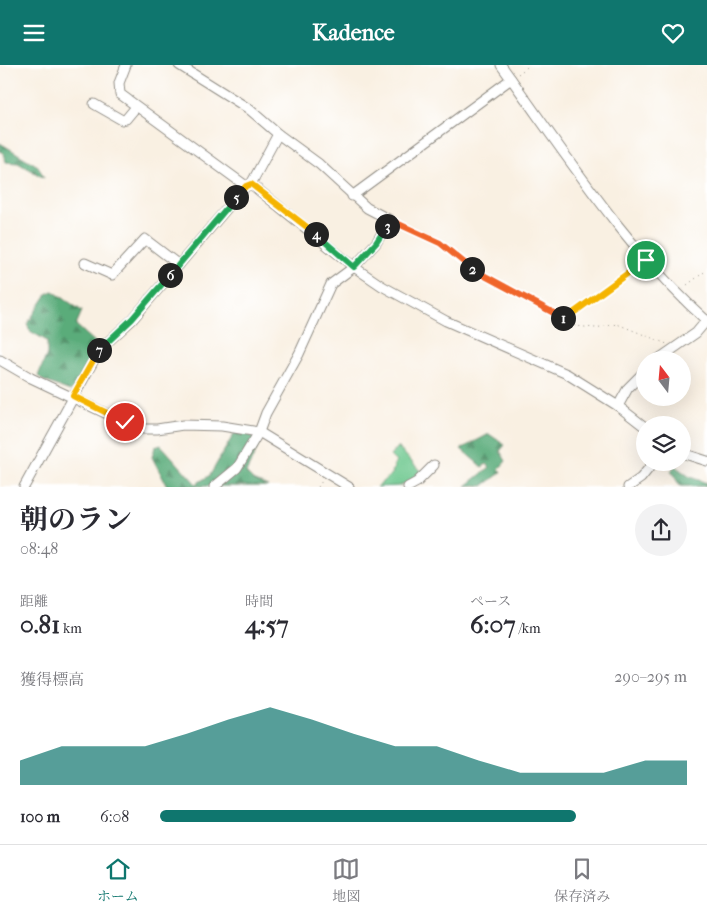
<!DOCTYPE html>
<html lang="ja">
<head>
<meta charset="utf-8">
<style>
	:root { --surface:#fff; --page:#f2f2f3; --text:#2b2b33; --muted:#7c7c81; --line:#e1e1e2; --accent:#0f766e }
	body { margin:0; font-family:"IM FELL French Canon","Noto Serif JP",serif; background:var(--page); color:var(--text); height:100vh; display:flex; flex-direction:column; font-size:19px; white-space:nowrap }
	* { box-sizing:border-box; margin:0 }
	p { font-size:16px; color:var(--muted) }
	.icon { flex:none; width:28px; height:28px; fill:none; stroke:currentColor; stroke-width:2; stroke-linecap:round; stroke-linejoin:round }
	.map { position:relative; height:422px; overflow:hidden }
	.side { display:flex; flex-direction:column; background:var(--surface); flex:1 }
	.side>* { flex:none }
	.needle { width:32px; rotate:344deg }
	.tools { position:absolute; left:636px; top:286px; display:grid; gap:10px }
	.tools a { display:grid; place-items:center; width:55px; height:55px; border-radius:50%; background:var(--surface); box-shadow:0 5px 20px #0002; font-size:25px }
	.pin { position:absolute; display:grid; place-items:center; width:42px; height:42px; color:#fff; margin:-21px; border:2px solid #fff; border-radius:50%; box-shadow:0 1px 5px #0007 }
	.km { position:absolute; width:25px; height:25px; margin:-12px; border-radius:50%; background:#222; color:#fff; font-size:14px; line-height:25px; text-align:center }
	.round { display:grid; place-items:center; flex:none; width:52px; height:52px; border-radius:26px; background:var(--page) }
	.summary { display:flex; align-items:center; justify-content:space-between; height:85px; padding:0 20px }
	h1 { font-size:28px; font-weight:700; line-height:38px }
	.stats { display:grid; grid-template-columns:repeat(3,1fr); gap:8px; height:85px; padding:5px 20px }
	.stats div { display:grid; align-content:center }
	.stats b { font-size:25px; font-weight:700 }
	.stats small { font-size:14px; font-weight:400 }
	.stats p { font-size:14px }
	.chart { height:140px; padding:10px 20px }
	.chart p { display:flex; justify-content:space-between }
	.chart svg { width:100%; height:90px; margin-top:5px; fill:var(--accent); opacity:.7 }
	ul { padding:0 20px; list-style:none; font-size:16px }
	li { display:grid; grid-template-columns:80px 60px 1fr; align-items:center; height:38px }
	li i { height:12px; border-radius:6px; background:var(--accent) }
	header { display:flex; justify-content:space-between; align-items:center; height:65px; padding:0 20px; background:var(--accent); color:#fff; font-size:22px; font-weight:700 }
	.menu { display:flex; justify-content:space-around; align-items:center; height:70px; border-top:1px solid var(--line); background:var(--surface); font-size:14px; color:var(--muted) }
	.menu a { display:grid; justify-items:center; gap:2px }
	.menu .on { color:var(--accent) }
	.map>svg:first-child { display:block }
	.forest { fill:url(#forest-firs); stroke:#426c52 }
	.park { fill:#6ec88f; stroke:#4c7a5d }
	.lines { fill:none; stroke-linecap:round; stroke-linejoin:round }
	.minor-casing { stroke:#928e86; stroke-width:11 }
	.path { stroke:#928e86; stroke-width:1; stroke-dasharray:1 4; stroke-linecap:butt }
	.minor { stroke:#fff; stroke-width:9 }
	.split-1-casing { stroke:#fff; stroke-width:10 }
	.split-2-casing { stroke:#fff; stroke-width:10 }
	.split-3-casing { stroke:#fff; stroke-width:10 }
	.split-4-casing { stroke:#fff; stroke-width:10 }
	.split-5-casing { stroke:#fff; stroke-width:10 }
	.split-6-casing { stroke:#fff; stroke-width:10 }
	.split-7-casing { stroke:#fff; stroke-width:10 }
	.split-8-casing { stroke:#fff; stroke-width:10 }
	.split-1 { stroke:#f5b400; stroke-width:6 }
	.split-2 { stroke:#f0652b; stroke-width:6 }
	.split-3 { stroke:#f0652b; stroke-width:6 }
	.split-4 { stroke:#22a559; stroke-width:6 }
	.split-5 { stroke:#f5b400; stroke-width:6 }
	.split-6 { stroke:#22a559; stroke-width:6 }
	.split-7 { stroke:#22a559; stroke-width:6 }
	.split-8 { stroke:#f5b400; stroke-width:6 }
</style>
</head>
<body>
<header><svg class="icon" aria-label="menu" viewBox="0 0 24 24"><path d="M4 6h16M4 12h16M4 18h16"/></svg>Kadence<svg class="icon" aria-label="heart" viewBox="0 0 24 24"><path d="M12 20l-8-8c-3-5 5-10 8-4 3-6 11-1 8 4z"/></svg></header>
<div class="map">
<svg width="707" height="422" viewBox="0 0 707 422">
	<defs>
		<pattern id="forest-firs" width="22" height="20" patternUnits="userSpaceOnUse" patternTransform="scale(1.25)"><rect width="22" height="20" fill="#5aac7a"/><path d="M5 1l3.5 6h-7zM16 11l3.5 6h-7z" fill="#4b8c64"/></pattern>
	</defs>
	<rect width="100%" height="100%" fill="#fff"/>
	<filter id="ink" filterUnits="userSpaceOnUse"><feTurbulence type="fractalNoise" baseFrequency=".02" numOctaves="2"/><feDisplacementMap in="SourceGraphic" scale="10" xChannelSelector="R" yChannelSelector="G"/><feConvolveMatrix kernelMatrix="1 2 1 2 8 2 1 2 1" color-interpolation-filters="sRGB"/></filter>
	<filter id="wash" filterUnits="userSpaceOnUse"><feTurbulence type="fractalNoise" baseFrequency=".0096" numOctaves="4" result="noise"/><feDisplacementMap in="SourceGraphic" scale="20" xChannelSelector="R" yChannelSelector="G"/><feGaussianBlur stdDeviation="1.12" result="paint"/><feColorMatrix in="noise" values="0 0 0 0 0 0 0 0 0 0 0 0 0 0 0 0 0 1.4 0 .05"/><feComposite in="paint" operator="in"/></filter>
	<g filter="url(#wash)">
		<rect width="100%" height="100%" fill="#f9f0e2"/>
		<g class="forest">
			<polygon points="0,78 38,101 44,113 18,98 6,97 4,89 0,86"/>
			<polygon points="53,226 82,246 76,260 97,279 75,322 70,326 42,315 38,311 47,289 47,276 30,266 27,259 47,229"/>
			<polygon points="235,367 247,368 260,377 246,408 253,415 268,421 167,421 152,392 155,382 161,380 196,419 210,410"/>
			<polygon points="489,369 505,380 500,386 506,396 499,404 502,407 483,421 476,420 466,421 490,402 487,399 482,402 461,384"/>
			<polygon points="675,401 690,412 707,418 707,421 680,421 671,406"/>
		</g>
		<polygon class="park" points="398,382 423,409 399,421 376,422 393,408 392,406 395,403 393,401 396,397 390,391"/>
	</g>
	<g filter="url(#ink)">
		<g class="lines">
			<defs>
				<g id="minor">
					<polyline points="126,0 119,18 120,29 246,121 251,119 354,202 382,221 446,256 567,309 618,341 645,362"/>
					<polyline points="179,0 249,44 278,69 319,99 367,143 390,155 376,178 354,202 331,219 299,289 266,348 259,367 237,403 214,422"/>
					<path d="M501,0C565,88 625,183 707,256"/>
					<polyline points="94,39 122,55 126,54 136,42"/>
					<polyline points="251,119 278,69"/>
					<polyline points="352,131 511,14"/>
					<polyline points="85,198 112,210 145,174 179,200"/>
					<polyline points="0,295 31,313 139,364 157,364 183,360 222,361 259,367 349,422"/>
					<polyline points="657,295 696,268 707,255"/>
					<polyline points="618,341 628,323 645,306"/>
					<polyline points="682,388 707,396"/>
					<polyline points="24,422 100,284 132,255 246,121"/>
					<polyline points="408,422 417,417 434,400"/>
					<polyline points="628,422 641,413 653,398"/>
				</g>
			</defs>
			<use href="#minor" class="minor-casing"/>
			<g class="path">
				<polyline points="518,9 530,0"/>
				<polyline points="398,158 440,178 479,209 528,232 575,261 595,263 617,259 667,279"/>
				<polyline points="683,223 707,205"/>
				<polyline points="566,254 639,200"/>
				<polyline points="318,422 322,416"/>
			</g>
			<use href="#minor" class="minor"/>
		</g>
	</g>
	<g class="lines" filter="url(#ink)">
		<defs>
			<polyline id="split-1" points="563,253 565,254 646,195"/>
			<polyline id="split-2" points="472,204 563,253"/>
			<polyline id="split-3" points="387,161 390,155 440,178 472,204"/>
			<polyline id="split-4" points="316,169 354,202 376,178 387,161"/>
			<polyline id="split-5" points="236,132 246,121 251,119 316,169"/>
			<polyline id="split-6" points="170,210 236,132"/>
			<polyline id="split-7" points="99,285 132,254 170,210"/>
			<polyline id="split-8" points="99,285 73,331 125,357"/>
		</defs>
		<use href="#split-1" class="split-1-casing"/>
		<use href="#split-2" class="split-2-casing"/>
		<use href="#split-3" class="split-3-casing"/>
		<use href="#split-4" class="split-4-casing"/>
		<use href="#split-5" class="split-5-casing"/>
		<use href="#split-6" class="split-6-casing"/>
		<use href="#split-7" class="split-7-casing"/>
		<use href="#split-8" class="split-8-casing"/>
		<use href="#split-1" class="split-1"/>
		<use href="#split-2" class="split-2"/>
		<use href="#split-3" class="split-3"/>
		<use href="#split-4" class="split-4"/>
		<use href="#split-5" class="split-5"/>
		<use href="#split-6" class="split-6"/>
		<use href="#split-7" class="split-7"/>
		<use href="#split-8" class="split-8"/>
	</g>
</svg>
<div class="tools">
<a><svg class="needle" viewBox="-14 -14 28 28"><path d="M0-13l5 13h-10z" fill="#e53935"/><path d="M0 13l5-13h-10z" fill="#7c7c81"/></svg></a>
<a><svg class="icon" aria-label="layers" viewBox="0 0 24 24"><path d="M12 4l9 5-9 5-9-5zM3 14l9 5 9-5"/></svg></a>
</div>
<div class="pin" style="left:646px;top:195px;background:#1e9e55"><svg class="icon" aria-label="arrive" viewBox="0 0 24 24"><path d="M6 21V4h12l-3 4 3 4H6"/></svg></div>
<div class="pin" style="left:125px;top:357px;background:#d93025"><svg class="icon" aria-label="check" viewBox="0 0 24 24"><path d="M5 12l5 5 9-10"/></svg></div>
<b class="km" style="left:563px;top:253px">1</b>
<b class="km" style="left:472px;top:204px">2</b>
<b class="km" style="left:387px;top:161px">3</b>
<b class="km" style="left:316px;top:169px">4</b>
<b class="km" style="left:236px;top:132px">5</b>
<b class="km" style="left:170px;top:210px">6</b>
<b class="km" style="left:99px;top:285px">7</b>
</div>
<section class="side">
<div class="summary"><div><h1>朝のラン</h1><p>08:48</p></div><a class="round"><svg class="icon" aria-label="share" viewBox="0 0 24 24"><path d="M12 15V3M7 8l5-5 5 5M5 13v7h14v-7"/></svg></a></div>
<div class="stats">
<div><p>距離</p><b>0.81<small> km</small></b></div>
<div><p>時間</p><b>4:57</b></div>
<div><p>ペース</p><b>6:07<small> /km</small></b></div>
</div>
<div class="chart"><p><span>獲得標高</span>290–295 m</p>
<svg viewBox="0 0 160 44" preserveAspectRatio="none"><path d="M0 44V32L10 25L20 25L30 25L40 19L50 12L60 6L70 12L80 19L90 25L100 25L110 32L120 38L130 38L140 38L150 32L160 32V44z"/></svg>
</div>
<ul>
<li><b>100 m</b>6:08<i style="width:79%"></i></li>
</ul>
</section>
<nav class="menu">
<a class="on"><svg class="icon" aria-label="home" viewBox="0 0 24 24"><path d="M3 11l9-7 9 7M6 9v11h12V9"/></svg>ホーム</a>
<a><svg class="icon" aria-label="map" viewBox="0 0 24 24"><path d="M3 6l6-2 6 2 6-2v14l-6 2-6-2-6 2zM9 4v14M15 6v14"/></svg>地図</a>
<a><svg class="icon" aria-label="saved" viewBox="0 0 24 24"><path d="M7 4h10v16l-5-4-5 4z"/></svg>保存済み</a>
</nav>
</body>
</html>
